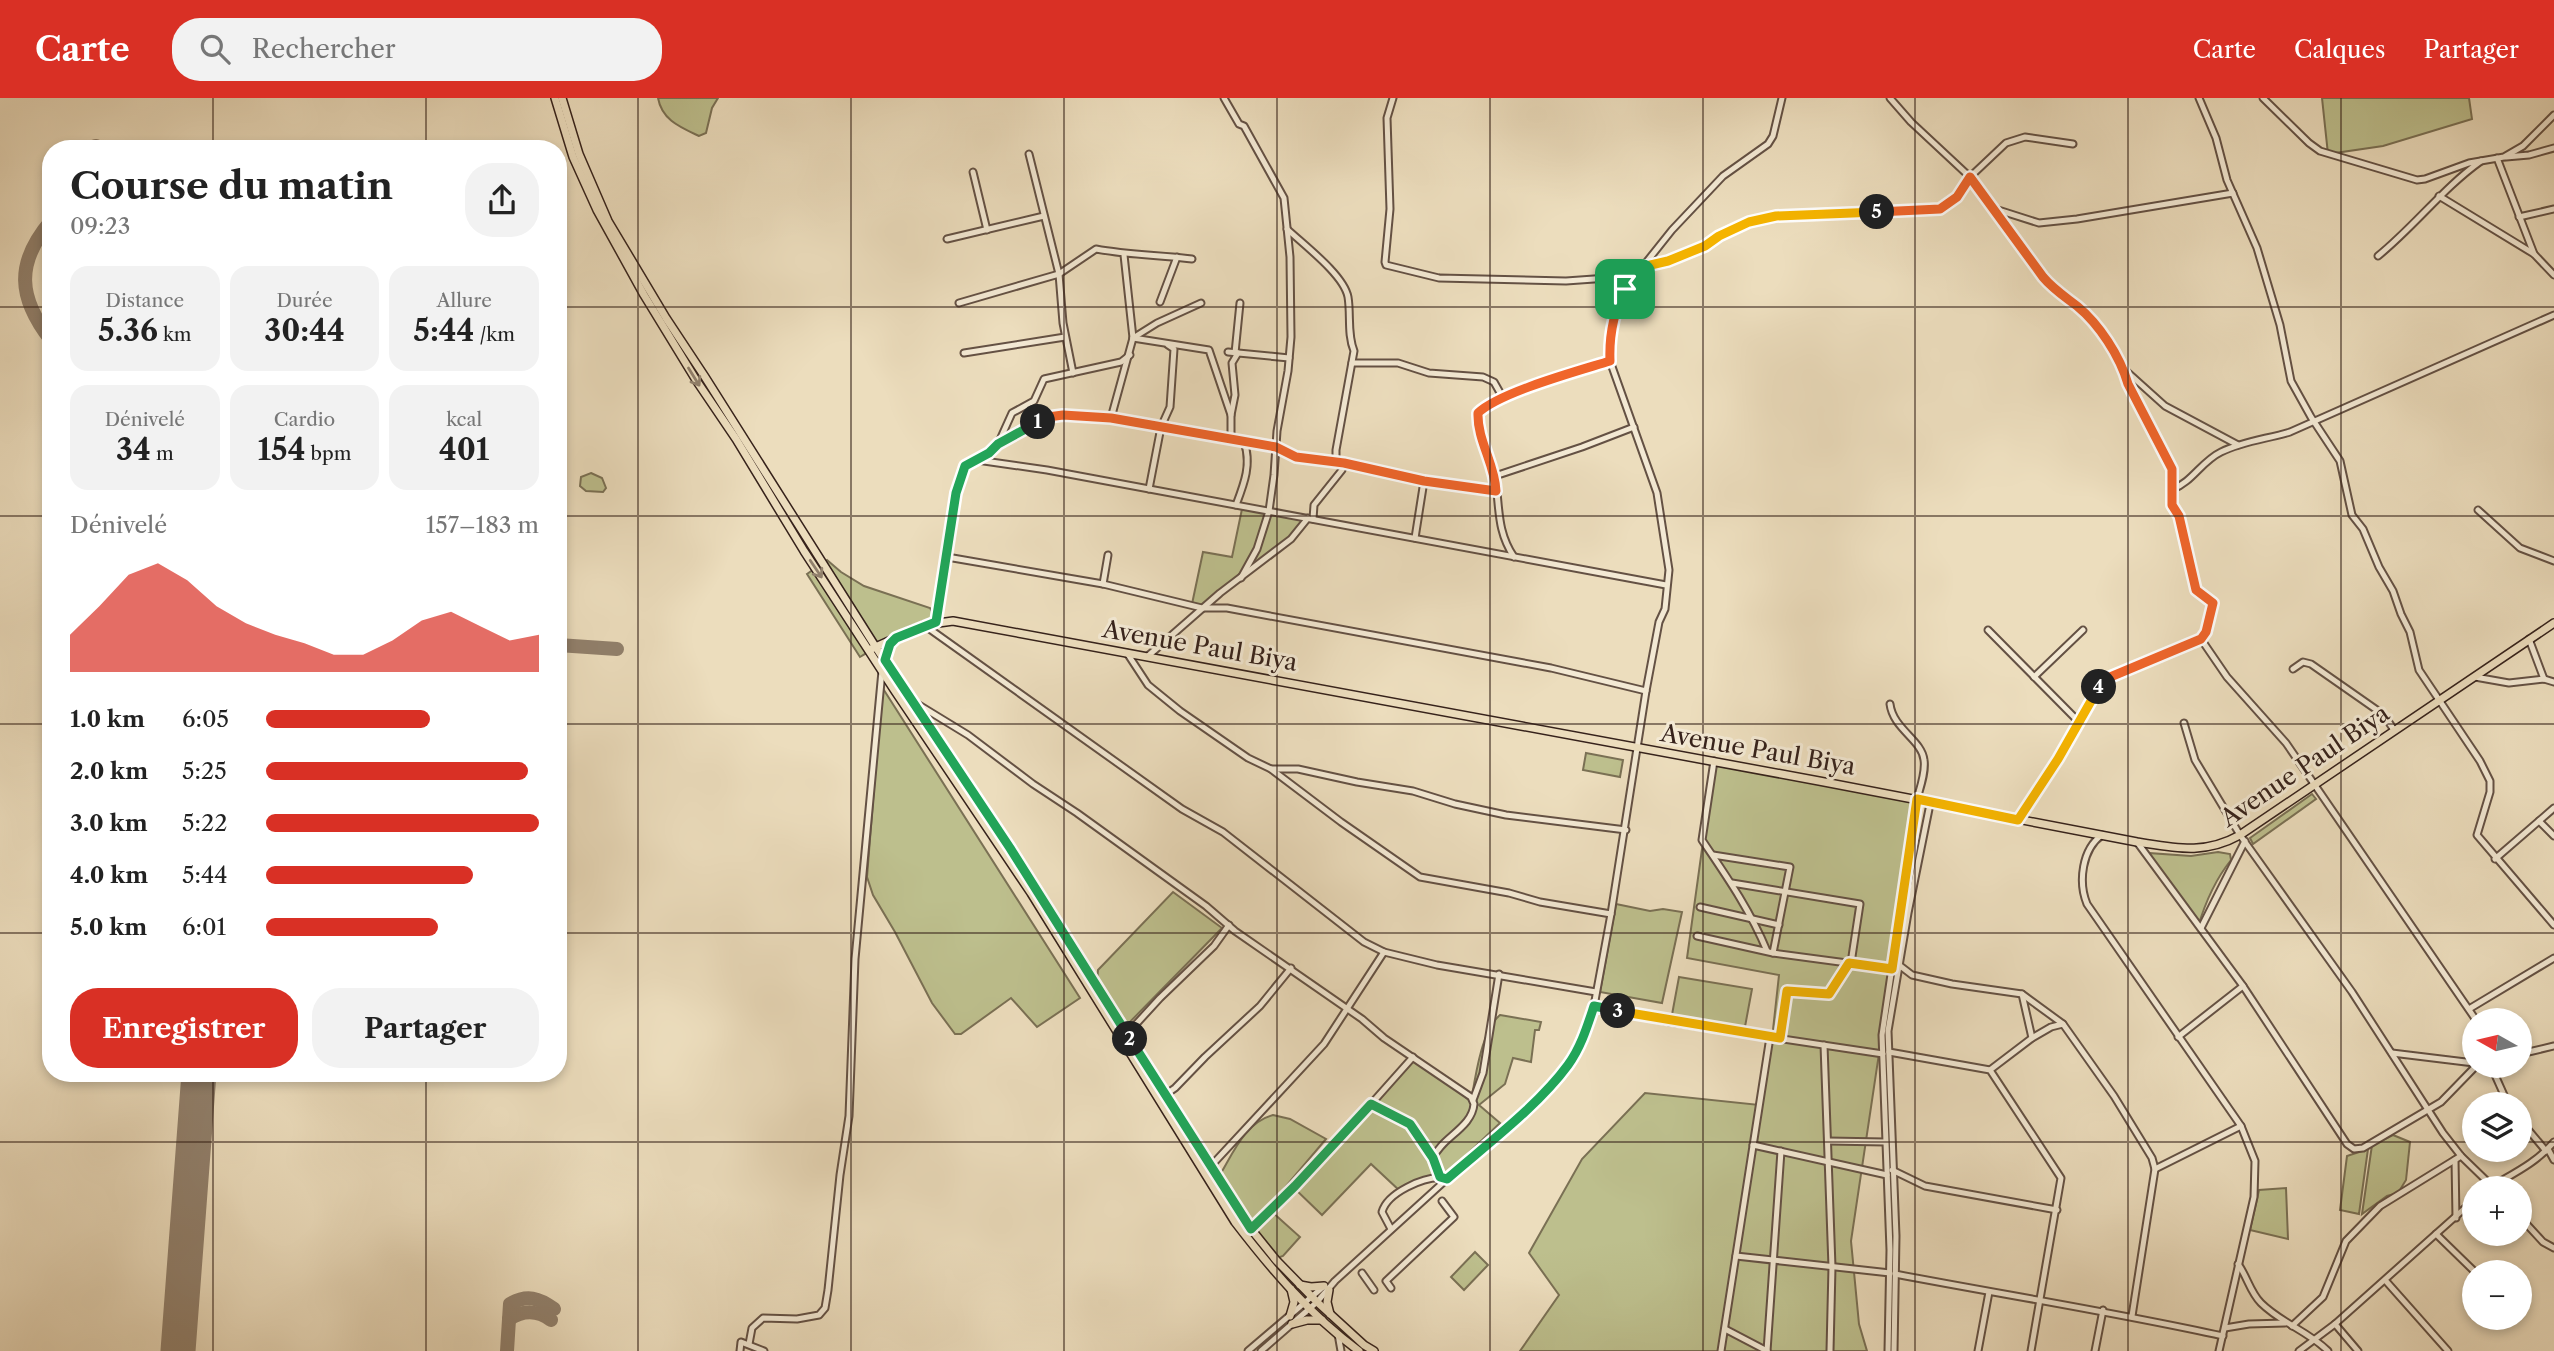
<!DOCTYPE html>
<html lang="fr">
<head>
<meta charset="utf-8">
<style>
	:root { --surface:#fff; --page:#f2f2f2; --text:#222; --muted:#767676; --accent:#d93025 }
	body { margin:0; font-family:"Libre Caslon Text",serif; background:var(--page); color:var(--text); height:100vh; display:flex; flex-direction:column; font-size:26px; white-space:nowrap }
	* { box-sizing:border-box; margin:0 }
	p { font-size:23px; color:var(--muted) }
	.icon { flex:none; width:38px; height:38px; fill:none; stroke:currentColor; stroke-width:2; stroke-linecap:round; stroke-linejoin:round }
	.map { position:relative; flex:1; overflow:hidden }
	.sheet { position:absolute; left:42px; top:42px; width:525px; height:942px; display:flex; flex-direction:column; background:var(--surface); border-radius:28px; box-shadow:0 4px 10px #0003 }
	.sheet>* { flex:none }
	.needle { width:46px; rotate:278deg }
	.buttons { position:absolute; left:2462px; top:910px; display:grid; gap:14px }
	.buttons a { display:grid; place-items:center; width:70px; height:70px; border-radius:50%; background:var(--surface); box-shadow:0 4px 10px #0003; font-size:35px }
	.pin { position:absolute; display:grid; place-items:center; width:60px; height:60px; color:#fff; margin:-30px; border-radius:14px; box-shadow:0 4px 10px #0006 }
	.km { position:absolute; width:35px; height:35px; margin:-18px; border-radius:50%; background:#222; color:#fff; font-size:19px; line-height:35px; text-align:center }
	.round { display:grid; place-items:center; flex:none; width:74px; height:74px; border-radius:28px; background:var(--page) }
	.overview { display:flex; align-items:center; justify-content:space-between; height:119px; padding:0 28px }
	h1 { font-size:38px; font-weight:700; line-height:52px }
	.metrics { display:grid; grid-template-columns:repeat(3,1fr); gap:10px; height:119px; padding:7px 28px }
	.metrics div { display:grid; align-content:center; border-radius:18px; background:var(--page); text-align:center }
	.metrics b { font-size:30px; font-weight:700 }
	.metrics small { font-size:19px; font-weight:400 }
	.metrics p { font-size:19px }
	.chart { height:196px; padding:14px 28px }
	.chart p { display:flex; justify-content:space-between }
	.chart svg { width:100%; height:126px; margin-top:7px; fill:var(--accent); opacity:.7 }
	.cta { display:flex; gap:14px; margin-top:auto; padding:14px 28px }
	.cta a { flex:1; height:80px; border-radius:28px; background:var(--accent); color:#fff; font-size:28px; font-weight:700; line-height:80px; text-align:center }
	.cta a+a { background:var(--page); color:var(--text) }
	ul { padding:0 28px; list-style:none; font-size:23px }
	li { display:grid; grid-template-columns:112px 84px 1fr; align-items:center; height:52px }
	li i { height:18px; border-radius:9px; background:var(--accent) }
	header { display:flex; align-items:center; gap:42px; box-sizing:border-box; height:98px; padding:0 35px; background:var(--accent); color:#fff }
	header strong { font-size:33px }
	nav { display:flex; gap:38px; margin-inline-start:auto; font-size:24px }
	.search { width:490px; height:63px; background:var(--page); display:flex; align-items:center; gap:18px; box-sizing:border-box; padding:0 24px; border-radius:28px; color:var(--muted); font-size:26px }
	.map>svg:first-child { display:block }
	.green { fill:#bdbf8d; stroke:#7a7054; stroke-width:2 }
	.lines { fill:none; stroke-linecap:round; stroke-linejoin:round }
	.taxiway { stroke:#91806c; stroke-width:14 }
	.runway { stroke:#91806c; stroke-width:35 }
	.minor-casing { stroke:#645144; stroke-width:9 }
	.major-casing { stroke:#36221b; stroke-width:10 }
	.minor { stroke:#f3e9d4; stroke-width:5 }
	.major { stroke:#ecddbd; stroke-width:7 }
	.oneway { stroke:#91806c }
	.split-1-casing { stroke:#fff; stroke-width:14 }
	.split-2-casing { stroke:#fff; stroke-width:14 }
	.split-3-casing { stroke:#fff; stroke-width:14 }
	.split-4-casing { stroke:#fff; stroke-width:14 }
	.split-5-casing { stroke:#fff; stroke-width:14 }
	.split-6-casing { stroke:#fff; stroke-width:14 }
	.split-1 { stroke:#f0652b; stroke-width:9 }
	.split-2 { stroke:#22a559; stroke-width:9 }
	.split-3 { stroke:#22a559; stroke-width:9 }
	.split-4 { stroke:#f5b400; stroke-width:9 }
	.split-5 { stroke:#f0652b; stroke-width:9 }
	.split-6 { stroke:#f5b400; stroke-width:9 }
	.grid { fill:none; stroke:#36221b; stroke-width:2; stroke-opacity:0.55 }
	.labels { text-anchor:middle; stroke-width:6; stroke-linejoin:round; paint-order:stroke }
	.street-label { font-size:24px; fill:#36221b; stroke:#f3e9d4 }
</style>
</head>
<body>
<header>
<strong>Carte</strong>
<div class="search"><svg class="icon" aria-label="search" viewBox="0 0 24 24"><circle cx="10" cy="10" r="6"/><path d="M15 15l6 6"/></svg>Rechercher</div>
<nav><a>Carte</a><a>Calques</a><a>Partager</a></nav>
</header>
<div class="map">
<svg width="2554" height="1253" viewBox="0 0 2554 1253">
	<rect width="100%" height="100%" fill="#ecddbd"/>
	<filter id="stains"><feTurbulence type="fractalNoise" baseFrequency=".00286" numOctaves="4"/><feColorMatrix values="0 0 0 0 .2 0 0 0 0 .09 0 0 0 0 .02 0 0 0 .5 -.17"/></filter>
	<radialGradient id="worn" r=".72"><stop offset=".6" stop-color="#630" stop-opacity="0"/><stop offset="1" stop-color="#630" stop-opacity=".3"/></radialGradient>
	<g class="green">
		<path d="M658,0H718L712,10L706,35L699,38C680,29 662,22 658,0Z"/>
		<polygon points="2322,0 2469,0 2472,21 2383,48 2328,56"/>
		<polygon points="591,375 602,380 606,390 603,394 586,393 580,388 581,379"/>
		<polygon points="1242,411 1308,420 1302,430 1202,510 1192,506 1203,454 1232,459"/>
		<path d="M827,462L841,474L864,488L930,510L934,517L932,523C902,525 885,545 860,559L807,476Z"/>
		<polygon points="882,589 1080,900 1037,929 1011,900 961,936 955,936 932,905 895,834 873,797 867,779"/>
		<polygon points="1586,655 1623,662 1620,679 1583,672"/>
		<polygon points="1714,664 1917,701 1851,1143 1859,1226 1867,1253 1520,1253 1559,1197 1529,1155 1582,1061 1645,995 1759,1007 1772,941 1779,877 1687,860"/>
		<polygon points="2312,696 2316,701 2253,746 2250,740"/>
		<path d="M2218,754L2230,756L2231,762C2215,782 2205,805 2198,829L2148,755L2191,758Z"/>
		<polygon points="1173,794 1222,830 1123,931 1097,885 1098,872"/>
		<polygon points="1616,806 1650,813 1663,811 1682,814 1662,905 1600,894"/>
		<polygon points="1679,879 1752,891 1744,934 1671,922"/>
		<path d="M1500,917L1541,924L1539,932H1535L1531,964L1513,960L1505,986L1479,1007L1500,1025L1439,1083L1431,1081L1400,1093L1371,1066L1322,1117L1293,1089L1411,961L1451,986L1471,1004C1475,981 1481,933 1500,917Z"/>
		<path d="M1273,1017L1290,1021L1326,1041L1253,1127L1230,1094L1218,1080C1233,1056 1244,1025 1273,1017Z"/>
		<polygon points="2393,1037 2410,1044 2406,1082 2398,1095 2387,1098 2362,1116 2372,1047"/>
		<polygon points="2368,1051 2359,1116 2340,1112 2347,1058"/>
		<polygon points="2286,1090 2288,1141 2250,1132 2259,1092"/>
		<polygon points="1271,1113 1300,1139 1283,1158 1277,1160 1254,1130"/>
		<polygon points="1475,1154 1488,1167 1464,1192 1451,1179"/>
	</g>
	<g class="lines">
		<g class="taxiway">
			<polyline points="86,51 96,48"/>
			<path d="M51,123C15,165 18,200 51,242"/>
			<polyline points="558,547 617,551"/>
			<path d="M509,1221C523,1212 538,1212 551,1222"/>
			<path d="M507,1253L510,1206C527,1196 539,1200 554,1211"/>
		</g>
		<polyline class="runway" points="178,1253 199,975"/>
		<defs>
			<g id="minor">
				<polyline points="1224,0 1239,26 1244,28 1284,100 1290,159 1291,239 1288,273 1277,333 1274,377 1269,413 1257,451 1241,480"/>
				<polyline points="1393,0 1387,20 1390,111 1385,164 1386,167 1439,180 1566,183 1608,180 1615,181 1625,191"/>
				<path d="M1890,0L1911,24L1970,79L2056,194C2089,214 2117,249 2128,286L2172,371V407L2179,418L2196,492L2212,505C2213,517 2208,531 2201,541L2227,579L2286,645L2476,922"/>
				<polyline points="2199,0 2216,40 2227,82 2257,150 2280,227 2291,283 2311,319 2340,363 2352,417 2363,431 2379,469 2393,493 2401,516 2410,534 2419,572 2480,663 2490,683 2490,694 2477,737 2554,827"/>
				<polyline points="2263,0 2309,45 2320,53 2417,82 2425,81 2469,65 2504,59 2523,48 2554,17"/>
				<polyline points="1029,56 1059,176 1063,225 1073,275"/>
				<polyline points="2506,59 2529,57 2554,50"/>
				<polyline points="2497,60 2534,156"/>
				<polyline points="973,74 987,132"/>
				<polyline points="2439,98 2534,156 2554,177"/>
				<polyline points="1995,111 2039,125 2077,121 2233,95"/>
				<polyline points="2519,119 2554,111"/>
				<path d="M1287,131C1304,147 1344,177 1348,199C1351,217 1347,236 1354,253L1336,352V362L1344,365L1342,372L1314,407L1313,421"/>
				<polyline points="947,141 1044,118"/>
				<path d="M2378,158C2415,128 2443,90 2481,63"/>
				<polyline points="1642,169 1667,163 1705,148 1743,126 1776,118 1940,111 1957,99 1970,79 2006,45 2025,39 2073,46"/>
				<polyline points="1160,204 1177,159"/>
				<path d="M959,205L1059,176L1096,151C1128,157 1160,157 1192,161"/>
				<polyline points="1133,240 1209,252 1231,317 1231,342"/>
				<polyline points="1133,240 1157,225 1201,205"/>
				<polyline points="1228,254 1289,260"/>
				<polyline points="964,255 1065,239"/>
				<polyline points="1235,255 1240,205"/>
				<polyline points="1352,265 1398,265 1429,275 1483,279 1494,284 1503,300"/>
				<polyline points="2125,272 2165,308 2238,347"/>
				<polyline points="1231,317 1235,297 1232,265 1238,255"/>
				<polyline points="1111,320 1133,240 1124,157"/>
				<polyline points="998,346 1012,315 1034,303 1044,281 1121,264 1130,257"/>
				<polyline points="977,362 1047,372 1666,487"/>
				<polyline points="1495,378 1582,349 1634,329"/>
				<polyline points="1424,383 1496,393"/>
				<polyline points="1149,391 1161,329 1170,309 1174,251 1168,247"/>
				<path d="M2173,391C2192,384 2202,363 2221,354C2243,343 2267,341 2290,334L2554,217"/>
				<path d="M1236,407C1244,386 1252,366 1244,344"/>
				<polyline points="2478,412 2520,450 2554,463"/>
				<polyline points="947,459 1103,486 1202,510 1227,510 1551,570 1646,593"/>
				<path d="M1514,459C1496,432 1500,408 1495,379C1492,357 1477,339 1478,315C1499,294 1579,272 1610,263"/>
				<polyline points="1103,486 1108,457"/>
				<polyline points="936,524 956,395 965,368 989,355 998,346 1048,319 1063,317 1111,320 1276,349 1295,359 1344,365 1424,383 1415,440"/>
				<polyline points="924,527 1182,711 1223,734 1364,844 1384,854 1437,867 1596,894"/>
				<polyline points="1988,532 2078,623"/>
				<polyline points="2529,541 2544,581"/>
				<polyline points="1127,555 1148,587 1180,613 1248,660 1271,671 1341,724 1420,779 1509,795 1540,804 1611,816"/>
				<polyline points="1148,558 1220,495 1291,441 1308,420"/>
				<polyline points="2293,571 2303,564 2311,566 2384,617 2394,632"/>
				<polyline points="2034,579 2083,532"/>
				<polyline points="2475,579 2509,585 2544,581 2554,584"/>
				<path d="M914,604L968,637L1033,686L1077,715L1206,808L1235,833L1362,921L1384,940L1471,999L1474,1006C1472,1030 1442,1039 1433,1060L1440,1079"/>
				<polyline points="2184,625 2195,662 2240,737 2352,894 2443,1035 2461,1058 2494,1090"/>
				<path d="M1714,663L1702,742C1727,779 1750,812 1767,853"/>
				<polyline points="1271,671 1298,671 1357,684 1413,693 1455,706 1506,717 1626,732"/>
				<polyline points="2018,722 2058,661 2103,582 2201,541"/>
				<polyline points="2539,723 2554,738"/>
				<path d="M2102,737C2082,751 2078,784 2087,806L2241,1028L2255,1063L2254,1099L2219,1253"/>
				<polyline points="2137,744 2243,888 2347,1046 2354,1051 2363,1050 2441,1004 2476,968"/>
				<polyline points="1713,757 1790,769 1773,855"/>
				<polyline points="2495,761 2554,710"/>
				<polyline points="1732,785 1860,806 1851,865"/>
				<polyline points="1700,809 1779,827"/>
				<polyline points="2201,830 2245,743"/>
				<polyline points="1697,838 1773,855 1892,871"/>
				<polyline points="1899,867 1912,877 1952,886 2022,896 2063,926 2114,998 2152,1060 2155,1071 2132,1218"/>
				<polyline points="1594,908 1670,924 1883,956"/>
				<polyline points="2469,911 2554,860"/>
				<polyline points="1127,936 1160,900 1214,848 1229,827"/>
				<polyline points="2178,939 2243,888"/>
				<polyline points="1780,940 1787,893 1829,896 1849,865"/>
				<polyline points="2032,940 2051,929 2063,926"/>
				<polyline points="1824,947 1832,1169 1830,1253"/>
				<polyline points="1889,954 1990,972 2061,1080 2031,1253"/>
				<polyline points="2392,955 2474,965"/>
				<polyline points="2520,956 2554,948"/>
				<polyline points="2491,968 2508,1006"/>
				<polyline points="1990,972 2032,940 2022,896"/>
				<polyline points="1165,997 1175,990 1205,959 1260,908 1291,870"/>
				<polyline points="1473,1002 1483,975 1499,876"/>
				<polyline points="1371,1006 1410,1026 1433,1060"/>
				<polyline points="2520,1022 2546,1053"/>
				<polyline points="1828,1043 1885,1044"/>
				<polyline points="1753,1047 1887,1077"/>
				<polyline points="2548,1051 2554,1062"/>
				<polyline points="2455,1062 2456,1120"/>
				<polyline points="1210,1069 1324,946 1384,854"/>
				<polyline points="2155,1071 2241,1028"/>
				<polyline points="1892,1072 1925,1088 2057,1112"/>
				<path d="M2489,1090C2512,1076 2535,1066 2554,1044"/>
				<polyline points="2520,1119 2543,1144 2554,1150"/>
				<polyline points="1251,1131 1340,1041 1413,959"/>
				<path d="M1391,1131L1382,1114C1387,1095 1424,1078 1443,1080"/>
				<polyline points="2436,1136 2475,1174"/>
				<polyline points="1736,1158 1890,1175"/>
				<path d="M2238,1166C2247,1178 2250,1194 2261,1205C2281,1225 2308,1233 2328,1253"/>
				<polyline points="1362,1175 1374,1192"/>
				<path d="M1895,1176C2005,1197 2114,1214 2223,1238"/>
				<polyline points="2385,1182 2448,1253"/>
				<polyline points="1391,1190 1386,1183 1454,1119 1442,1103"/>
				<polyline points="2335,1226 2358,1253"/>
				<polyline points="2292,1228 2323,1199 2346,1143 2380,1108 2461,1058"/>
				<polyline points="2225,1230 2249,1226 2285,1225"/>
				<polyline points="1725,1231 1767,1253"/>
				<polyline points="1338,1236 1341,1253"/>
				<polyline points="749,1246 752,1230 763,1220 797,1221 819,1217 825,1210 828,1192 840,1077 849,1018 855,861 882,573"/>
				<polyline points="740,1253 741,1244 764,1253"/>
				<polyline points="1248,1253 1323,1189"/>
				<polyline points="1261,1253 1317,1204 1335,1183 1447,1081 1546,993 1569,966 1582,944 1594,908 1611,816 1646,593 1659,524 1665,511 1669,472 1657,395 1610,263 1610,244 1619,203 1625,191 1672,132 1723,78 1768,46 1773,38 1782,0"/>
				<polyline points="1721,1253 1770,939"/>
				<polyline points="1767,1253 1781,1053"/>
				<path d="M1888,1253L1890,1152L1882,937L1917,701C1920,690 1926,674 1924,662C1922,642 1893,631 1890,606"/>
				<polyline points="1894,1253 1896,1138 1888,933 1908,815 1930,706"/>
				<polyline points="1978,1253 1989,1194"/>
				<polyline points="2095,1253 2103,1212"/>
				<polyline points="2299,1253 2335,1226 2474,1102"/>
			</g>
			<g id="major">
				<path d="M555,0L573,59L597,112L644,197L696,282L736,341L804,453L895,593L1031,795L1235,1124C1271,1171 1311,1218 1359,1253"/>
				<polyline points="562,0 579,56 608,123 666,220 705,279 875,548 1062,832 1210,1069 1251,1131 1276,1162 1317,1204 1364,1247 1374,1253"/>
				<path d="M869,552L924,527L953,523L1819,683L2137,744C2176,750 2204,757 2240,737L2554,525"/>
				<polyline points="885,563 890,546"/>
				<polyline points="1300,1187 1311,1189 1324,1188"/>
				<polyline points="1329,1192 1327,1204 1330,1216"/>
				<polyline points="1290,1218 1294,1204 1291,1191"/>
				<polyline points="1292,1226 1307,1222 1322,1222"/>
			</g>
		</defs>
		<use href="#minor" class="minor-casing"/>
		<use href="#major" class="major-casing"/>
		<use href="#minor" class="minor"/>
		<use href="#major" class="major"/>
	</g>
	<defs><path id="oneway-shaft" d="M-6 0H5M1.5-3L5.5 0L1.5 3" fill="none" stroke-width="1.6" stroke-linecap="round" stroke-linejoin="round" transform="scale(1.75)"/></defs>
	<g class="oneway">
		<use href="#oneway-shaft" transform="translate(694 279) rotate(58)"/>
		<use href="#oneway-shaft" transform="translate(816 471) rotate(56)"/>
	</g>
	<g class="lines">
		<defs>
			<path id="split-1" d="M1038,324L1048,319L1063,317L1111,320L1276,349L1296,359L1344,365L1424,383L1496,393C1495,366 1477,342 1478,315C1500,294 1578,273 1610,263C1609,238 1614,213 1625,191"/>
			<polyline id="split-2" points="1038,324 998,346 989,355 965,368 956,395 936,524 896,540 890,546 885,562 1010,750 1130,941"/>
			<path id="split-3" d="M1130,941L1251,1131L1295,1088L1371,1006L1410,1026L1433,1060L1440,1079L1447,1081C1486,1047 1538,1008 1568,967C1581,949 1587,929 1594,908L1618,913"/>
			<polyline id="split-4" points="1618,913 1780,940 1787,893 1829,896 1849,865 1892,871 1917,701 2018,722 2058,661 2099,589"/>
			<path id="split-5" d="M1877,114L1940,111L1957,99L1970,79L2043,179C2053,191 2064,198 2077,208C2099,226 2120,258 2128,286L2172,371V407L2179,418L2196,492L2213,505L2206,534L2201,541L2103,582L2099,589"/>
			<polyline id="split-6" points="1625,191 1642,169 1668,163 1705,148 1719,138 1749,124 1776,118 1877,114"/>
		</defs>
		<use href="#split-1" class="split-1-casing"/>
		<use href="#split-2" class="split-2-casing"/>
		<use href="#split-3" class="split-3-casing"/>
		<use href="#split-4" class="split-4-casing"/>
		<use href="#split-5" class="split-5-casing"/>
		<use href="#split-6" class="split-6-casing"/>
		<use href="#split-1" class="split-1"/>
		<use href="#split-2" class="split-2"/>
		<use href="#split-3" class="split-3"/>
		<use href="#split-4" class="split-4"/>
		<use href="#split-5" class="split-5"/>
		<use href="#split-6" class="split-6"/>
	</g>
	<path class="grid" d="M213,0V51M426,0V51M638,0V1253M851,0V1253M1064,0V1253M1277,0V1253M1490,0V1253M1703,0V1253M1915,0V1253M2128,0V1253M2341,0V1253M0,209H51M558,209H2554M0,418H51M558,418H2554M0,626H51M558,626H2554M0,835H51M558,835H2554M213,975V1253M426,975V1253M0,1044H2474M2520,1044H2554"/>
	<g class="labels">
		<g class="street-label">
			<text transform="translate(1200 548) rotate(10)" y="8">Avenue Paul Biya</text>
			<text transform="translate(1758 652) rotate(10)" y="8">Avenue Paul Biya</text>
			<text transform="translate(2305 668) rotate(-34)" y="8">Avenue Paul Biya</text>
		</g>
	</g>
	<rect width="100%" height="100%" filter="url(#stains)"/>
	<rect width="100%" height="100%" fill="url(#worn)"/>
</svg>
<div class="buttons">
<a><svg class="needle" viewBox="-14 -14 28 28"><path d="M0-13l5 13h-10z" fill="#e53935"/><path d="M0 13l5-13h-10z" fill="#767676"/></svg></a>
<a><svg class="icon" aria-label="layers" viewBox="0 0 24 24"><path d="M12 4l9 5-9 5-9-5zM3 14l9 5 9-5"/></svg></a>
<a>+</a>
<a>−</a>
</div>
<div class="pin" style="left:1625px;top:191px;background:#1e9e55"><svg class="icon" aria-label="arrive" viewBox="0 0 24 24"><path d="M6 21V4h12l-3 4 3 4H6"/></svg></div>
<b class="km" style="left:1038px;top:324px">1</b>
<b class="km" style="left:1130px;top:941px">2</b>
<b class="km" style="left:1618px;top:913px">3</b>
<b class="km" style="left:2099px;top:589px">4</b>
<b class="km" style="left:1877px;top:114px">5</b>
<section class="sheet">
<div class="overview"><div><h1>Course du matin</h1><p>09:23</p></div><a class="round"><svg class="icon" aria-label="share" viewBox="0 0 24 24"><path d="M12 15V3M7 8l5-5 5 5M5 13v7h14v-7"/></svg></a></div>
<div class="metrics">
<div><p>Distance</p><b>5.36<small> km</small></b></div>
<div><p>Durée</p><b>30:44</b></div>
<div><p>Allure</p><b>5:44<small> /km</small></b></div>
</div>
<div class="metrics">
<div><p>Dénivelé</p><b>34<small> m</small></b></div>
<div><p>Cardio</p><b>154<small> bpm</small></b></div>
<div><p>kcal</p><b>401</b></div>
</div>
<div class="chart"><p><span>Dénivelé</span>157–183 m</p>
<svg viewBox="0 0 160 44" preserveAspectRatio="none"><path d="M0 44V31L10 21L20 10L30 6L40 12L50 21L60 27L70 31L80 34L90 38L100 38L110 33L120 26L130 23L140 28L150 33L160 31V44z"/></svg>
</div>
<ul>
<li><b>1.0 km</b>6:05<i style="width:60%"></i></li>
<li><b>2.0 km</b>5:25<i style="width:96%"></i></li>
<li><b>3.0 km</b>5:22<i style="width:100%"></i></li>
<li><b>4.0 km</b>5:44<i style="width:76%"></i></li>
<li><b>5.0 km</b>6:01<i style="width:63%"></i></li>
</ul>
<div class="cta"><a>Enregistrer</a><a>Partager</a></div>
</section>
</div>
</body>
</html>
